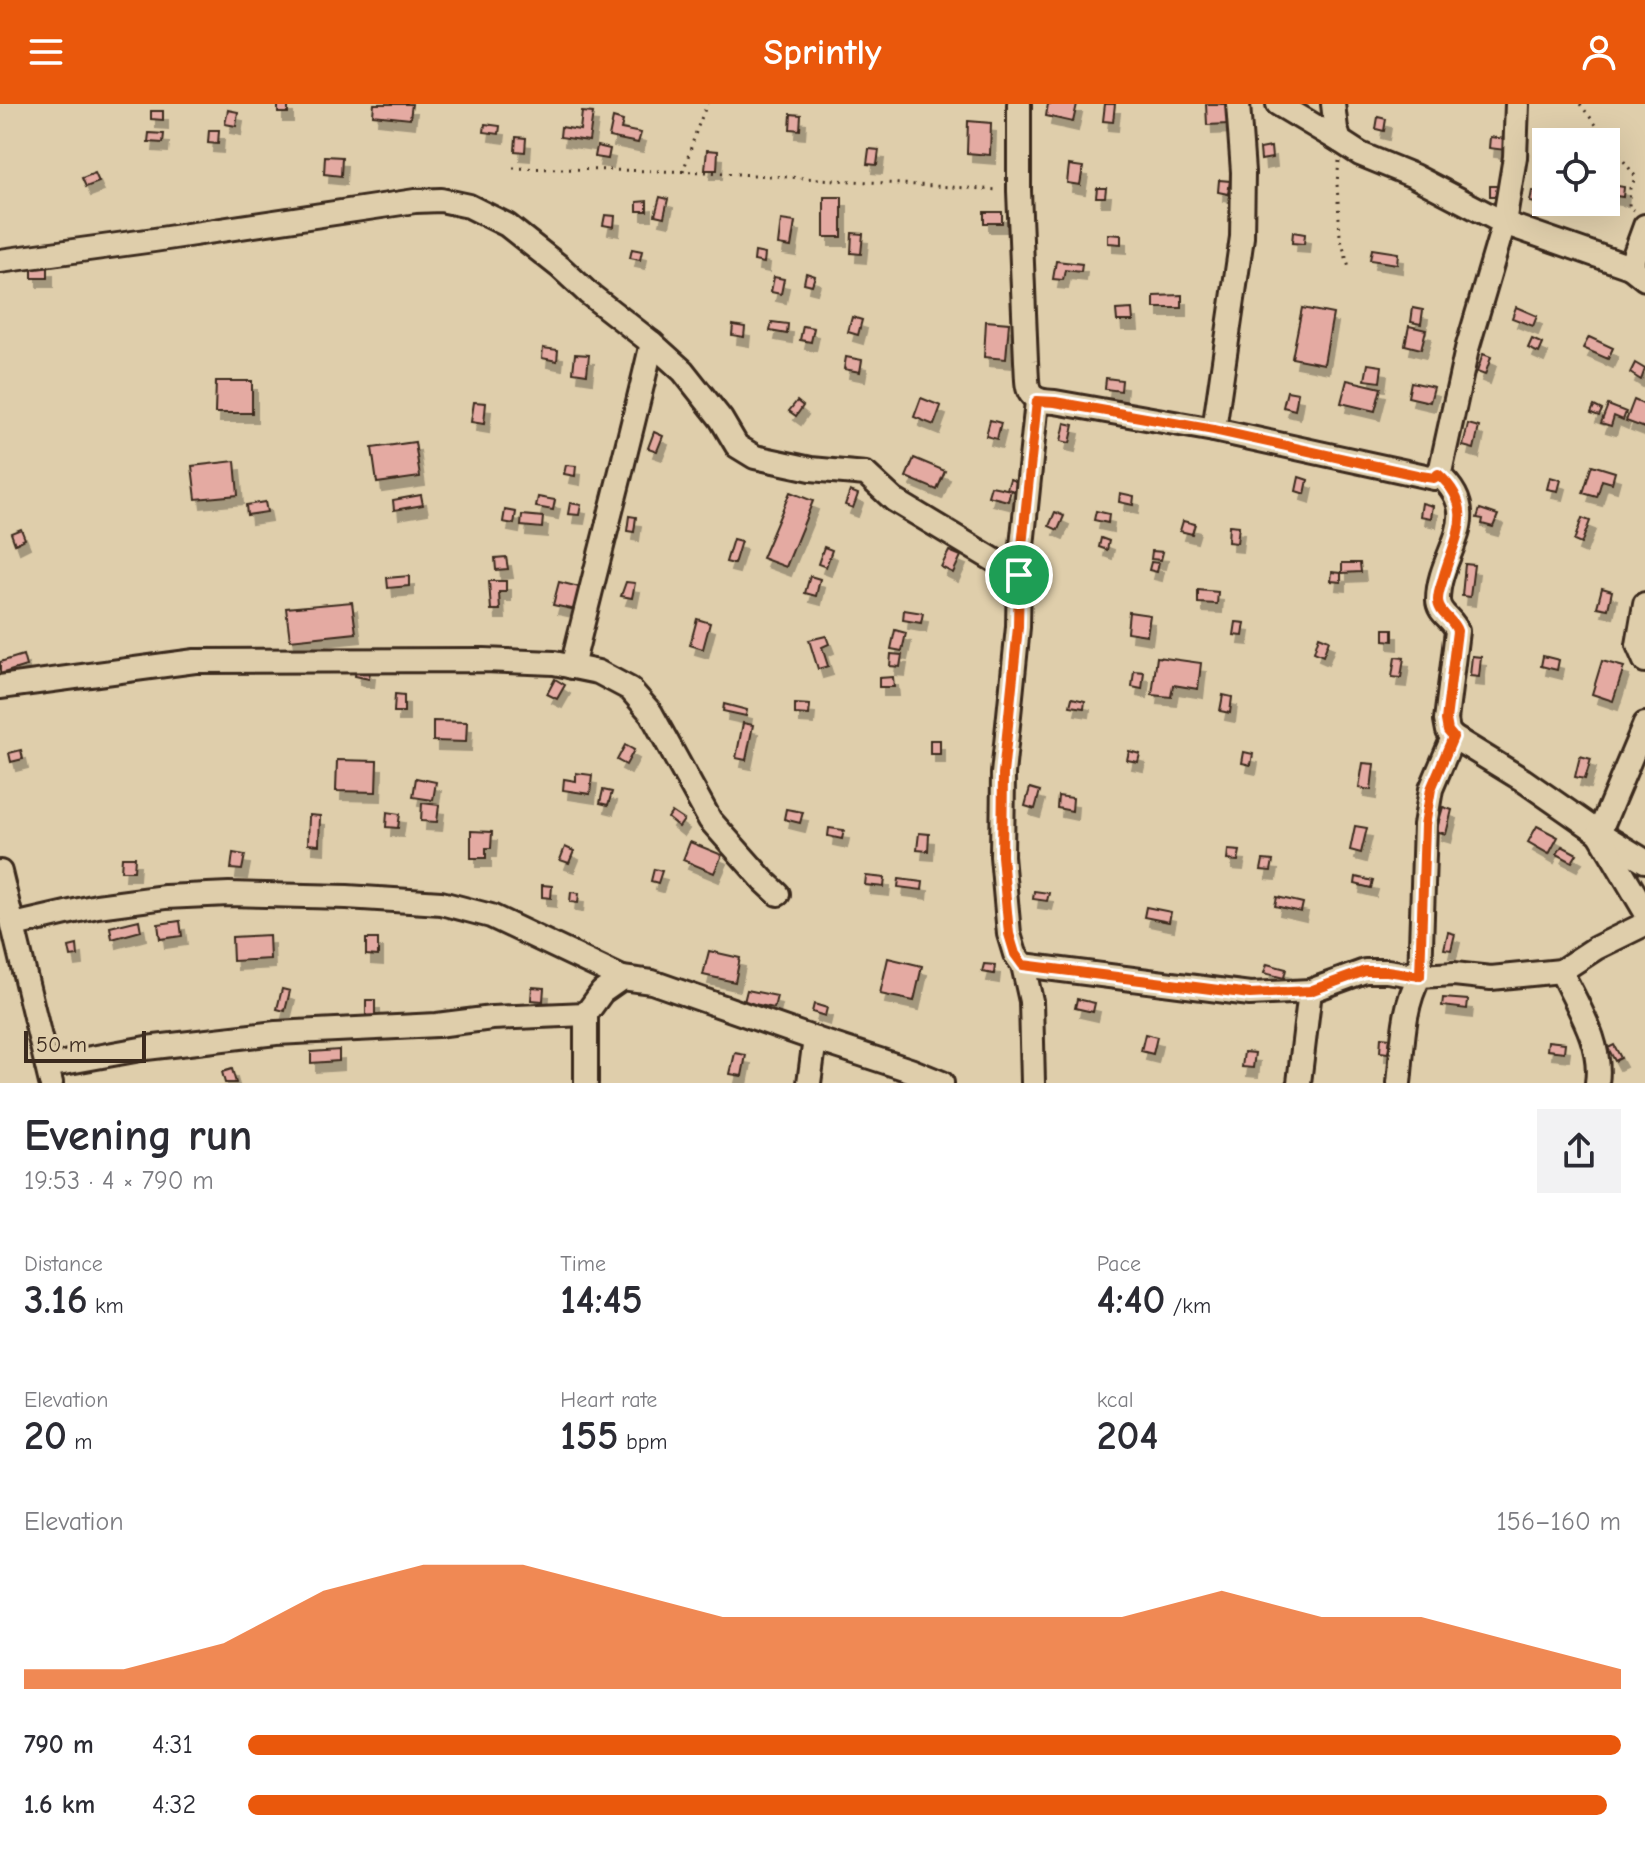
<!DOCTYPE html>
<html lang="en">
<head>
<meta charset="utf-8">
<style>
	:root { --surface:#fff; --page:#f2f2f3; --text:#2b2b33; --muted:#7c7c81; --accent:#ea580c }
	body { margin:0; font-family:"Comic Neue",sans-serif; background:var(--page); color:var(--text); height:100vh; display:flex; flex-direction:column; font-size:30px; white-space:nowrap }
	* { box-sizing:border-box; margin:0 }
	p { font-size:26px; color:var(--muted) }
	.icon { flex:none; width:44px; height:44px; fill:none; stroke:currentColor; stroke-width:2; stroke-linecap:round; stroke-linejoin:round }
	.map { position:relative; height:979px; overflow:hidden }
	.side { display:flex; flex-direction:column; background:var(--surface); flex:1 }
	.side>* { flex:none }
	.fabs { position:absolute; left:1532px; top:24px; display:grid; gap:16px }
	.fabs a { display:grid; place-items:center; width:88px; height:88px; border-radius:0px; background:var(--surface); box-shadow:0 8px 32px #0002; font-size:40px }
	.scale { position:absolute; left:24px; bottom:20px; width:122px; box-sizing:border-box; padding-left:8px; border:4px solid #3b2a1e; border-top:0; font-size:22px; line-height:28px; white-space:nowrap; color:#3b2a1e; -webkit-text-stroke:6px #dfceab; paint-order:stroke }
	.pin { position:absolute; display:grid; place-items:center; width:68px; height:68px; color:#fff; margin:-34px; border:4px solid #fff; border-radius:50%; box-shadow:0 2px 8px #0007 }
	.round { display:grid; place-items:center; flex:none; width:84px; height:84px; border-radius:0px; background:var(--page) }
	.summary { display:flex; align-items:center; justify-content:space-between; height:136px; padding:0 24px }
	h1 { font-size:44px; font-weight:800; line-height:60px }
	.metrics { display:grid; grid-template-columns:repeat(3,1fr); gap:12px; height:136px; padding:8px 24px }
	.metrics div { display:grid; align-content:center }
	.metrics b { font-size:40px; font-weight:800 }
	.metrics small { font-size:22px; font-weight:400 }
	.metrics p { font-size:22px }
	.chart { height:224px; padding:16px 24px }
	.chart p { display:flex; justify-content:space-between }
	.chart svg { width:100%; height:144px; margin-top:8px; fill:var(--accent); opacity:.7 }
	ul { padding:0 24px; list-style:none; font-size:26px }
	li { display:grid; grid-template-columns:128px 96px 1fr; align-items:center; height:60px }
	li i { height:20px; border-radius:10px; background:var(--accent) }
	header { display:flex; justify-content:space-between; align-items:center; height:104px; padding:0 24px; background:var(--accent); color:#fff; font-size:36px; font-weight:800 }
	.map>svg:first-child { display:block }
	.building { fill:#e4aaa2; stroke:#3b2a1e; stroke-width:2; filter:url(#shadow) }
	.lines { fill:none; stroke-linecap:round; stroke-linejoin:round }
	.minor-casing { stroke:#3b2a1e; stroke-width:28 }
	.path { stroke:#3b2a1e; stroke-width:3; stroke-dasharray:2 6; stroke-linecap:butt }
	.minor { stroke:#dfceab; stroke-width:22 }
	.route-casing { stroke:#fff; stroke-width:16 }
	.route { stroke:#ea580c; stroke-width:10 }
</style>
</head>
<body>
<header><svg class="icon" aria-label="menu" viewBox="0 0 24 24"><path d="M4 6h16M4 12h16M4 18h16"/></svg>Sprintly<svg class="icon" aria-label="person" viewBox="0 0 24 24"><circle cx="12" cy="8" r="4"/><path d="M4 21q1-7 8-7t8 7"/></svg></header>
<div class="map">
<svg width="1645" height="979" viewBox="0 0 1645 979">
	<defs>
		<filter id="shadow"><feDropShadow dx="5" dy="9" stdDeviation="0" flood-color="#0004"/></filter>
	</defs>
	<rect width="100%" height="100%" fill="#dfceab"/>
	<filter id="ink" filterUnits="userSpaceOnUse"><feTurbulence type="fractalNoise" baseFrequency=".0125" numOctaves="2"/><feDisplacementMap in="SourceGraphic" scale="16" xChannelSelector="R" yChannelSelector="G"/><feConvolveMatrix kernelMatrix="1 2 1 2 8 2 1 2 1" color-interpolation-filters="sRGB"/></filter>
	<g filter="url(#ink)">
		<g class="building">
			<rect x="278" y="0" width="10" height="9"/>
			<polygon points="374,0 412,0 410,15 373,11"/>
			<polygon points="1048,0 1077,0 1073,18 1046,12"/>
			<polygon points="1105,0 1115,0 1113,18 1103,17"/>
			<polygon points="1206,0 1228,0 1229,20 1207,21"/>
			<polygon points="228,6 238,8 236,22 225,20"/>
			<polygon points="151,7 163,7 163,16 151,15"/>
			<polygon points="582,8 593,9 589,37 560,33 561,23 580,26"/>
			<polygon points="791,10 801,11 800,26 790,25"/>
			<polygon points="1378,13 1386,15 1384,27 1376,25"/>
			<polygon points="613,14 623,17 621,25 641,29 638,39 609,33"/>
			<polygon points="968,17 991,19 990,51 967,49"/>
			<polygon points="485,20 500,22 499,30 484,28"/>
			<polygon points="209,26 219,26 218,40 208,39"/>
			<polygon points="149,29 164,30 163,39 148,38"/>
			<polygon points="516,33 526,34 525,48 515,47"/>
			<polygon points="1490,33 1507,35 1505,46 1489,44"/>
			<polygon points="597,42 610,45 608,55 595,53"/>
			<polygon points="1271,43 1272,54 1261,56 1260,45"/>
			<polygon points="869,45 879,46 877,61 867,60"/>
			<polygon points="707,46 718,47 717,66 705,66"/>
			<polygon points="325,52 342,53 341,72 324,70"/>
			<polygon points="1069,61 1083,63 1080,81 1067,79"/>
			<polygon points="95,69 99,78 86,83 82,74"/>
			<polygon points="1219,76 1230,77 1228,90 1218,88"/>
			<polygon points="1611,81 1624,83 1623,93 1609,91"/>
			<rect x="1490" y="82" width="12" height="10"/>
			<polygon points="1097,84 1106,84 1105,93 1096,93"/>
			<polygon points="1532,87 1546,89 1547,101 1530,98"/>
			<polygon points="660,93 668,95 664,113 655,111"/>
			<rect x="824" y="93" width="18" height="40"/>
			<polygon points="647,97 647,107 637,107 637,98"/>
			<rect x="984" y="108" width="18" height="11"/>
			<polygon points="605,111 615,112 614,123 603,121"/>
			<polygon points="781,116 795,118 791,143 778,141"/>
			<polygon points="1293,128 1305,130 1304,140 1292,139"/>
			<polygon points="852,129 863,130 861,150 851,149"/>
			<polygon points="1108,130 1121,131 1121,140 1108,139"/>
			<polygon points="632,145 642,147 640,156 630,154"/>
			<polygon points="1372,145 1398,149 1397,160 1370,156"/>
			<polygon points="755,148 765,150 764,159 754,157"/>
			<polygon points="1056,157 1082,160 1081,168 1065,166 1063,176 1053,175"/>
			<polygon points="48,163 48,174 32,174 32,164"/>
			<polygon points="806,169 815,172 812,181 804,179"/>
			<polygon points="774,173 784,175 781,190 771,188"/>
			<polygon points="1182,191 1182,204 1154,204 1154,192"/>
			<polygon points="1516,203 1537,212 1533,222 1512,214"/>
			<polygon points="1302,204 1333,210 1324,260 1292,254"/>
			<polygon points="1413,204 1423,206 1421,220 1411,218"/>
			<polygon points="1132,205 1133,217 1117,217 1116,206"/>
			<polygon points="852,213 862,216 858,231 848,228"/>
			<polygon points="986,217 1009,219 1006,255 984,253"/>
			<polygon points="772,218 788,220 787,230 770,227"/>
			<polygon points="733,221 745,223 744,233 732,231"/>
			<polygon points="803,222 814,224 811,238 800,236"/>
			<polygon points="1409,222 1426,226 1421,245 1405,241"/>
			<polygon points="1589,233 1613,244 1608,255 1583,244"/>
			<polygon points="1532,235 1543,240 1539,249 1528,244"/>
			<polygon points="543,244 558,246 557,257 542,254"/>
			<polygon points="575,250 589,251 587,270 573,268"/>
			<polygon points="1483,250 1491,253 1485,271 1477,268"/>
			<polygon points="846,253 862,256 860,268 844,265"/>
			<polygon points="1635,259 1645,265 1641,276 1630,269"/>
			<polygon points="1368,260 1382,262 1380,278 1365,276"/>
			<polygon points="1106,274 1122,276 1121,287 1105,285"/>
			<polygon points="1347,276 1381,284 1375,307 1341,299"/>
			<polygon points="216,277 252,277 252,309 215,309"/>
			<polygon points="1411,278 1434,283 1430,298 1408,293"/>
			<polygon points="1287,287 1298,289 1295,306 1283,303"/>
			<polygon points="921,294 941,302 934,321 914,313"/>
			<polygon points="1634,296 1645,301 1645,324 1626,317"/>
			<polygon points="797,297 803,302 796,312 789,307"/>
			<polygon points="474,298 486,299 484,320 471,318"/>
			<polygon points="1608,301 1626,308 1623,316 1614,312 1611,322 1601,319"/>
			<polygon points="1594,302 1602,306 1599,312 1591,309"/>
			<polygon points="990,316 1001,319 997,335 986,332"/>
			<polygon points="1065,319 1074,321 1070,339 1061,337"/>
			<polygon points="1468,320 1479,323 1474,345 1463,342"/>
			<polygon points="654,328 663,332 657,347 648,344"/>
			<polygon points="415,338 420,373 377,379 372,344"/>
			<polygon points="914,354 945,367 937,386 906,373"/>
			<polygon points="235,357 238,391 196,395 192,362"/>
			<polygon points="566,361 576,362 575,372 564,370"/>
			<polygon points="1592,361 1615,368 1612,379 1602,376 1597,393 1583,389"/>
			<polygon points="1299,373 1308,376 1305,390 1296,387"/>
			<polygon points="1550,373 1561,376 1558,387 1547,385"/>
			<polygon points="1010,375 1020,379 1017,388 1007,385"/>
			<polygon points="991,382 1011,386 1008,397 988,392"/>
			<polygon points="850,387 858,390 853,404 845,401"/>
			<polygon points="790,388 813,397 786,463 762,454"/>
			<polygon points="1120,389 1134,392 1133,401 1119,398"/>
			<polygon points="421,391 423,401 394,406 393,396"/>
			<polygon points="538,393 555,396 553,406 536,403"/>
			<polygon points="265,398 267,408 247,411 246,401"/>
			<polygon points="570,399 581,401 579,411 568,410"/>
			<polygon points="1422,399 1433,402 1431,414 1420,412"/>
			<polygon points="1480,405 1498,411 1493,423 1482,420 1483,415 1477,414"/>
			<polygon points="505,406 516,408 514,420 503,418"/>
			<polygon points="1096,407 1109,410 1108,419 1094,416"/>
			<polygon points="1055,408 1064,412 1058,426 1049,422"/>
			<polygon points="522,411 543,413 542,424 521,422"/>
			<polygon points="629,412 636,413 634,428 627,427"/>
			<polygon points="1582,414 1590,417 1581,440 1574,437"/>
			<polygon points="1183,417 1195,420 1192,430 1180,427"/>
			<polygon points="1229,421 1239,422 1237,439 1228,438"/>
			<polygon points="21,425 25,435 15,440 11,429"/>
			<polygon points="1101,434 1109,437 1107,446 1099,443"/>
			<polygon points="733,435 741,437 734,460 726,458"/>
			<polygon points="824,443 832,446 826,463 818,460"/>
			<polygon points="949,447 961,452 953,469 941,463"/>
			<polygon points="1152,447 1163,448 1161,456 1151,455"/>
			<polygon points="506,453 508,465 496,466 495,454"/>
			<polygon points="1151,458 1159,459 1157,468 1149,466"/>
			<polygon points="1342,459 1360,459 1361,468 1342,469"/>
			<polygon points="1465,460 1474,461 1470,493 1462,492"/>
			<polygon points="1332,468 1341,469 1341,478 1331,477"/>
			<polygon points="409,472 409,482 388,484 387,474"/>
			<polygon points="810,472 820,475 816,492 805,489"/>
			<polygon points="489,477 506,477 506,488 499,488 500,506 491,506"/>
			<polygon points="559,478 587,485 581,507 553,501"/>
			<polygon points="626,478 635,479 632,494 621,492"/>
			<polygon points="1602,484 1612,487 1608,505 1597,503"/>
			<polygon points="1198,486 1218,488 1217,500 1198,499"/>
			<polygon points="352,498 356,529 290,536 286,504"/>
			<polygon points="904,506 923,509 921,519 903,516"/>
			<polygon points="1129,508 1150,511 1147,531 1127,528"/>
			<polygon points="697,515 710,519 703,545 690,541"/>
			<polygon points="1236,518 1245,519 1243,532 1234,531"/>
			<polygon points="1384,525 1393,525 1393,537 1384,536"/>
			<polygon points="895,526 906,529 902,547 891,545"/>
			<polygon points="826,532 829,540 822,543 828,562 818,565 809,536"/>
			<polygon points="1319,532 1329,536 1323,552 1314,548"/>
			<polygon points="891,550 902,551 900,563 890,562"/>
			<polygon points="23,551 26,562 0,570 0,558"/>
			<polygon points="1472,552 1481,553 1479,573 1470,572"/>
			<polygon points="1543,552 1559,556 1557,566 1541,562"/>
			<polygon points="1157,553 1201,559 1198,585 1173,581 1171,593 1152,591"/>
			<polygon points="1395,553 1404,554 1401,574 1392,573"/>
			<polygon points="1602,557 1624,563 1613,597 1592,590"/>
			<polygon points="356,563 370,566 369,575 355,572"/>
			<polygon points="1134,567 1144,568 1142,585 1132,583"/>
			<polygon points="893,573 894,583 879,583 879,574"/>
			<polygon points="555,575 565,581 557,595 547,590"/>
			<polygon points="395,590 404,591 404,608 394,608"/>
			<polygon points="1223,591 1232,593 1230,609 1220,607"/>
			<polygon points="1072,594 1085,597 1084,604 1070,602"/>
			<polygon points="724,600 747,606 746,612 723,607"/>
			<polygon points="795,600 810,601 809,611 795,610"/>
			<polygon points="433,617 467,618 466,638 433,637"/>
			<polygon points="743,619 753,621 746,656 736,654"/>
			<rect x="930" y="636" width="10" height="14"/>
			<polygon points="625,641 634,646 626,661 617,656"/>
			<polygon points="21,646 23,655 11,658 9,649"/>
			<polygon points="1129,647 1140,650 1138,658 1127,656"/>
			<polygon points="1244,648 1253,650 1251,661 1242,659"/>
			<polygon points="1580,652 1591,655 1585,675 1575,673"/>
			<polygon points="337,656 377,657 376,688 336,687"/>
			<polygon points="1363,659 1374,660 1371,686 1359,684"/>
			<polygon points="576,669 592,671 590,690 563,686 564,675 576,677"/>
			<polygon points="416,674 436,678 433,696 413,693"/>
			<polygon points="1030,684 1040,687 1035,705 1025,702"/>
			<polygon points="603,686 612,688 608,701 600,699"/>
			<polygon points="1058,692 1073,694 1072,707 1057,704"/>
			<polygon points="422,699 439,701 437,718 421,717"/>
			<polygon points="1443,703 1452,706 1446,730 1436,727"/>
			<polygon points="786,705 803,708 800,719 784,715"/>
			<polygon points="387,708 400,710 398,724 386,723"/>
			<polygon points="672,708 684,716 679,723 668,714"/>
			<polygon points="309,711 320,712 319,741 308,740"/>
			<polygon points="1355,722 1367,724 1361,749 1350,746"/>
			<polygon points="1537,722 1558,733 1549,750 1528,738"/>
			<polygon points="829,724 844,726 842,735 828,732"/>
			<polygon points="471,727 492,728 491,744 486,744 486,754 471,754"/>
			<polygon points="919,729 929,730 928,747 917,746"/>
			<polygon points="690,738 722,751 714,769 683,756"/>
			<polygon points="1562,742 1577,750 1572,758 1557,750"/>
			<polygon points="565,743 574,747 569,759 560,756"/>
			<polygon points="1228,746 1240,747 1238,757 1227,756"/>
			<polygon points="233,749 245,751 242,766 231,765"/>
			<polygon points="122,753 135,753 134,767 121,767"/>
			<polygon points="1263,756 1273,757 1271,767 1261,766"/>
			<polygon points="654,765 662,767 658,779 651,777"/>
			<polygon points="866,772 885,774 884,783 865,781"/>
			<polygon points="1356,773 1373,777 1371,784 1355,780"/>
			<polygon points="899,775 923,778 922,786 898,783"/>
			<polygon points="542,781 552,782 551,794 542,793"/>
			<polygon points="1034,787 1049,789 1047,797 1033,795"/>
			<polygon points="571,788 579,789 578,799 570,798"/>
			<polygon points="1277,793 1303,799 1301,808 1275,802"/>
			<polygon points="1146,803 1171,808 1169,818 1144,813"/>
			<polygon points="139,816 141,827 112,835 110,823"/>
			<polygon points="180,817 182,832 160,835 158,820"/>
			<polygon points="1448,828 1455,830 1451,846 1444,845"/>
			<polygon points="269,831 270,855 233,857 232,833"/>
			<polygon points="366,835 378,835 378,852 366,851"/>
			<polygon points="77,841 78,852 71,853 69,843"/>
			<polygon points="709,847 740,854 735,878 703,871"/>
			<polygon points="888,854 922,862 914,897 880,890"/>
			<polygon points="984,860 995,861 994,870 982,868"/>
			<polygon points="1267,860 1286,865 1284,874 1264,869"/>
			<polygon points="532,883 544,884 543,897 531,896"/>
			<polygon points="282,885 290,887 285,907 277,905"/>
			<polygon points="747,886 777,892 774,904 744,898"/>
			<polygon points="1443,894 1468,896 1467,905 1442,902"/>
			<polygon points="1077,895 1095,899 1093,908 1075,904"/>
			<rect x="366" y="896" width="9" height="19"/>
			<polygon points="814,900 827,904 825,912 812,908"/>
			<polygon points="1145,930 1157,933 1153,950 1141,947"/>
			<polygon points="1381,933 1390,934 1388,949 1380,948"/>
			<polygon points="1548,937 1565,939 1564,948 1547,946"/>
			<polygon points="1614,941 1621,954 1615,957 1608,944"/>
			<polygon points="339,946 339,957 311,959 311,948"/>
			<polygon points="1244,948 1255,949 1253,964 1242,963"/>
			<polygon points="735,949 746,951 742,972 730,970"/>
			<polygon points="232,965 236,979 225,979 222,968"/>
		</g>
		<g class="lines">
			<defs>
				<g id="minor">
					<path d="M1019,0V87L1026,257C1028,284 1023,297 1055,298L1214,326L1434,374L1441,364L1467,245L1504,119L1515,53L1517,0"/>
					<polyline points="1278,0 1340,37"/>
					<polyline points="1333,0 1336,25 1340,37 1360,50 1414,72 1504,119 1630,163"/>
					<polyline points="1645,122 1630,163 1645,175"/>
					<polyline points="0,157 154,136 415,97 441,96 469,102 507,121 560,163 588,189 652,239 683,267 721,315 737,342 755,353 811,365 866,370 894,396 1019,471"/>
					<polyline points="1214,326 1242,133 1243,68 1238,0"/>
					<path d="M1438,370C1488,414 1438,447 1438,496C1438,510 1453,514 1457,527L1446,616L1448,627L1453,633L1523,676L1599,729L1645,757"/>
					<polyline points="1645,500 1638,541 1645,557"/>
					<path d="M572,563C598,455 627,348 652,239"/>
					<polyline points="0,583 195,557 484,556 554,559 598,568 630,585 651,609 710,716 764,777 778,790"/>
					<polyline points="1645,620 1599,729 1645,807"/>
					<polyline points="0,768 51,979"/>
					<polyline points="14,821 97,802 165,793 229,790 347,793 441,799 491,812 622,874"/>
					<polyline points="1023,861 1250,890 1310,887 1365,867 1387,867 1420,872 1425,721 1431,685 1453,633"/>
					<polyline points="47,962 146,944 276,929 437,921 492,914 586,910"/>
					<polyline points="586,979 586,910 602,888 622,874 652,878 815,935 910,966 942,979"/>
					<polyline points="809,979 815,935"/>
					<polyline points="1033,979 1031,897 1023,861 1015,850 1009,830 1002,752 1003,670 1018,523 1019,471 1037,297"/>
					<polyline points="1299,979 1310,887"/>
					<path d="M1399,979C1403,944 1402,903 1420,872L1454,870L1491,874L1561,867"/>
					<path d="M1597,979C1603,939 1577,902 1561,867L1596,844L1645,820"/>
				</g>
			</defs>
			<use href="#minor" class="minor-casing"/>
			<g class="path">
				<polyline points="1580,0 1636,73 1630,84 1629,102 1634,106"/>
				<polyline points="1339,57 1337,79 1340,132 1349,164"/>
				<polyline points="513,64 705,68 1000,86"/>
				<polyline points="683,68 697,25 707,0"/>
			</g>
			<use href="#minor" class="minor"/>
		</g>
	</g>
	<g class="lines" filter="url(#ink)">
		<defs>
			<path id="route" d="M1037,297L1055,298L1214,326L1421,372L1434,374L1438,370C1479,406 1453,435 1442,478C1440,484 1438,490 1438,496C1438,510 1453,514 1457,527L1446,616L1448,627L1453,633L1431,685L1425,721L1420,872L1387,867H1365L1310,887L1250,890L1023,861L1015,850L1009,830L1002,752L1003,670L1018,523L1019,471Z"/>
		</defs>
		<use href="#route" class="route-casing"/>
		<use href="#route" class="route"/>
	</g>
</svg>
<div class="fabs">
<a><svg class="icon" aria-label="locate" viewBox="0 0 24 24"><circle cx="12" cy="12" r="6"/><path d="M12 2v4M12 18v4M2 12h4M18 12h4"/></svg></a>
</div>
<div class="scale">50 m</div>
<div class="pin" style="left:1019px;top:471px;background:#1e9e55"><svg class="icon" aria-label="arrive" viewBox="0 0 24 24"><path d="M6 21V4h12l-3 4 3 4H6"/></svg></div>
</div>
<section class="side">
<div class="summary"><div><h1>Evening run</h1><p>19:53 · 4 × 790 m</p></div><a class="round"><svg class="icon" aria-label="share" viewBox="0 0 24 24"><path d="M12 15V3M7 8l5-5 5 5M5 13v7h14v-7"/></svg></a></div>
<div class="metrics">
<div><p>Distance</p><b>3.16<small> km</small></b></div>
<div><p>Time</p><b>14:45</b></div>
<div><p>Pace</p><b>4:40<small> /km</small></b></div>
</div>
<div class="metrics">
<div><p>Elevation</p><b>20<small> m</small></b></div>
<div><p>Heart rate</p><b>155<small> bpm</small></b></div>
<div><p>kcal</p><b>204</b></div>
</div>
<div class="chart"><p><span>Elevation</span>156–160 m</p>
<svg viewBox="0 0 160 44" preserveAspectRatio="none"><path d="M0 44V38L10 38L20 30L30 14L40 6L50 6L60 14L70 22L80 22L90 22L100 22L110 22L120 14L130 22L140 22L150 30L160 38V44z"/></svg>
</div>
<ul>
<li><b>790 m</b>4:31<i style="width:100%"></i></li>
<li><b>1.6 km</b>4:32<i style="width:99%"></i></li>
</ul>
</section>
</body>
</html>
